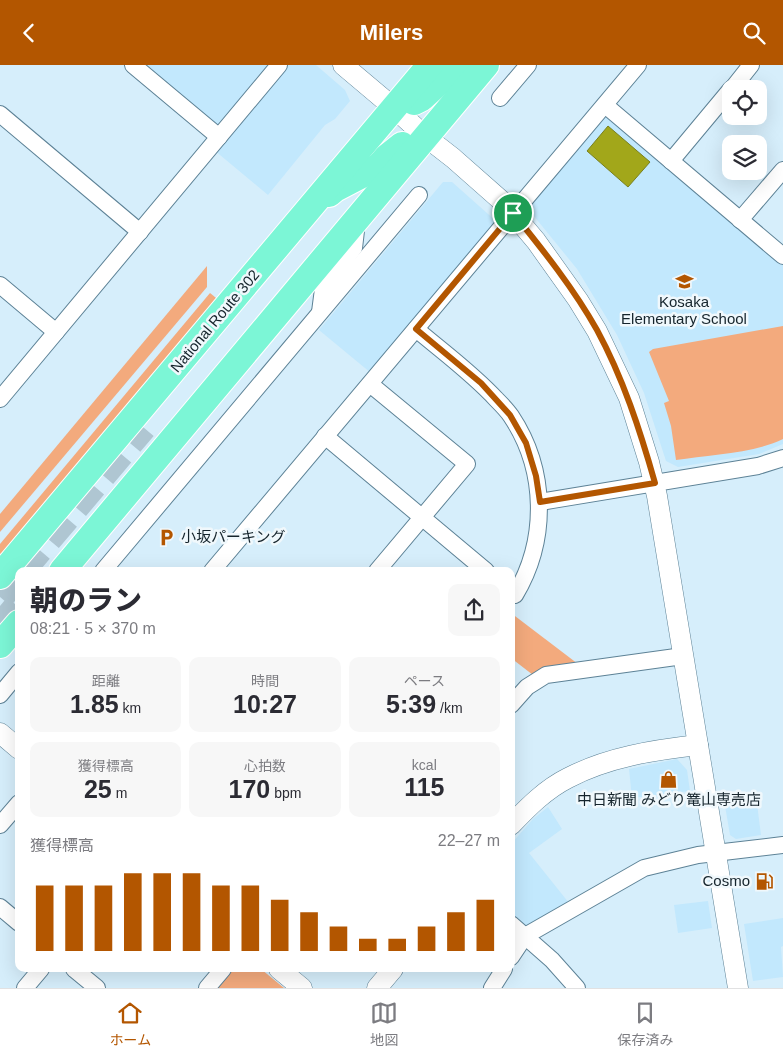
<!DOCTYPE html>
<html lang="ja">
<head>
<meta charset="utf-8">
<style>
	:root { --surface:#fff; --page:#f7f7f7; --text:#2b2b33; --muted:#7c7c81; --line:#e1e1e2; --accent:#b35600 }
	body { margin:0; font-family:Helvetica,"Noto Sans JP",sans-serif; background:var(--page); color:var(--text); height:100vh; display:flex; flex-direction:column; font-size:19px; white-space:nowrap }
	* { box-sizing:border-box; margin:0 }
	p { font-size:16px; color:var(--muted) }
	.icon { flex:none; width:28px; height:28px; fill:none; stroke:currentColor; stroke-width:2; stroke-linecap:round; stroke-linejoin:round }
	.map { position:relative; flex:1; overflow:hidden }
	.details { position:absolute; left:15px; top:502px; width:500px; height:405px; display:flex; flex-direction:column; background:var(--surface); border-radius:10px; box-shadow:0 5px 20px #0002 }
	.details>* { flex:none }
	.fabs { position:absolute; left:722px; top:15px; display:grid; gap:10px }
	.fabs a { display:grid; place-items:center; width:45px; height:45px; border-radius:10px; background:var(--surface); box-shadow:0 5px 20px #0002; font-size:25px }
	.pin { position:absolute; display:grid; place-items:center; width:42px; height:42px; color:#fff; margin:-21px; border:2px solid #fff; border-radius:50%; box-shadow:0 1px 5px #0007 }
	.round { display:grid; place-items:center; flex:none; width:52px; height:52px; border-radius:10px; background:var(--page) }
	.headline { display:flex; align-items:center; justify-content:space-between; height:85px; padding:0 15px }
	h1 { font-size:28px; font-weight:800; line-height:38px }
	.metrics { display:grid; grid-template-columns:repeat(3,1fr); gap:8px; height:85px; padding:5px 15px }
	.metrics div { display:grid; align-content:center; border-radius:10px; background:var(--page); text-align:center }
	.metrics b { font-size:25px; font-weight:800 }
	.metrics small { font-size:14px; font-weight:400 }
	.metrics p { font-size:14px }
	.chart { height:140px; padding:10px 15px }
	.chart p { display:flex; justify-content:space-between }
	.chart svg { width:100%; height:90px; margin-top:5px; stroke:var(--accent); stroke-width:6 }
	header { display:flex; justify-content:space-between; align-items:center; height:65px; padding:0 15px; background:var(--accent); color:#fff; font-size:22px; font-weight:800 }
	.tabs { display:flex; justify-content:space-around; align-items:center; height:70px; border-top:1px solid var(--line); background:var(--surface); font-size:14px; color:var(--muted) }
	.tabs a { display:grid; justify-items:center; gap:2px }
	.tabs .current { color:var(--accent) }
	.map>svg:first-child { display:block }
	.built { fill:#c2e8fd }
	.green { fill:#f3aa7d }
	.water { fill:#a2a71a; stroke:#78801f }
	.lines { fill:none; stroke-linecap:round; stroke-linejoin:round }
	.motorway-tunnel { stroke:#afc6d2; stroke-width:28; stroke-dasharray:28 14; stroke-linecap:butt }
	.minor-casing { stroke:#5d8296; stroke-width:18 }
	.tertiary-casing { stroke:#5d8296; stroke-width:21 }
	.trunk-casing { stroke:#fff; stroke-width:28 }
	.minor { stroke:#fff; stroke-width:16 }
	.tertiary { stroke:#fff; stroke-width:20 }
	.trunk { stroke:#7cf6d6; stroke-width:26 }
	.route-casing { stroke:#fff; stroke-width:10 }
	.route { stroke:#b35600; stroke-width:6 }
	.labels { text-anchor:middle; stroke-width:5; stroke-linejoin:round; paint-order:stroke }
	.poi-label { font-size:15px; fill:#15242c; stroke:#f0f8fc }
	.street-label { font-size:15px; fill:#15242c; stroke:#f0f8fc }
</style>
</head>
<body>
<header><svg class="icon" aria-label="back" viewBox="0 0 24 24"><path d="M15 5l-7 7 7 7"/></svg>Milers<svg class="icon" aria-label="search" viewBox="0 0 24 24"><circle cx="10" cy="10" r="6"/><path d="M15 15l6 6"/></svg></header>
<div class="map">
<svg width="783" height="923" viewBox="0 0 783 923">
	<rect width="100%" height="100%" fill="#d6eefb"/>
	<g class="built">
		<polygon points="142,0 273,0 222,60 215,61"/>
		<polygon points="287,0 316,0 345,25 350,36 335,54 325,60 268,130 214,85"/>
		<polygon points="610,52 783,198 783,379 759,389 678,402 666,396 644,328 617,270 577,204 529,145 527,139 601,53"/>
		<polygon points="443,117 452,117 497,157 371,308 319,265"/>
		<polygon points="677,694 687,705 690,726 632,733 629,704"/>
		<polygon points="756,731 761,770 736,774 730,770 724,735"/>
		<polygon points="548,742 562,764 529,788 569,838 528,863 511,853 511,779 533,754"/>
		<polygon points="708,836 712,863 678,868 674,840"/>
		<polygon points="783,853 783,881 781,882 783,912 753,916 744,859"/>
	</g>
	<g class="green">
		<polygon points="207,201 207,222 0,467 0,449"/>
		<polygon points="210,228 221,237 11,485 0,489 0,479"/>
		<path d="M783,261V374C755,388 708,390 676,395L671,361L664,338L669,336L649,287L653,284Z"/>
		<polygon points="511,548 578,599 533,610 511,593"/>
		<polygon points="231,904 261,904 284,923 214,923"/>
	</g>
	<polygon class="water" points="608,61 650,97 628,122 587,86"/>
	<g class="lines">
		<g class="motorway-tunnel">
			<polyline points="21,506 143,362"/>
			<polyline points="0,532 19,509"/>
			<polyline points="0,563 19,540"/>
		</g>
		<defs>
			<g id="minor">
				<polyline points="133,0 219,72"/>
				<polyline points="732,24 751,0"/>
				<polyline points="500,33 528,0"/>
				<polyline points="605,40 783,191"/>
				<polyline points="0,49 140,167"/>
				<polyline points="671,96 731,24"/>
				<polyline points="740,155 783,105"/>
				<polyline points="0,220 56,267"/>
				<polyline points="320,247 323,224 354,183 357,157"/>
				<path d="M416,264C443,287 472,308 496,334C501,339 507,345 511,351C547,405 548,475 515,530L511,527"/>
				<polyline points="370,319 467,399 377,506"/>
				<polyline points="0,334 279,0"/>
				<polyline points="325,371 486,506"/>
				<polyline points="540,437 758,401 783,393"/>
				<polyline points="103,506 419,130"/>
				<polyline points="212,506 638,0"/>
				<polyline points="0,630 19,607"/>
				<polyline points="511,640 527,622 546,610 683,591"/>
				<polyline points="0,760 19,738"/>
				<polyline points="0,842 19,858"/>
				<polyline points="511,859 552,895 577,923"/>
				<polyline points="511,892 525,871 644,803 698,790 783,780"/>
				<polyline points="74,904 97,923"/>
				<polyline points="25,923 41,904"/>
				<polyline points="207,923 223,904"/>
				<polyline points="492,923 504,904"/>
			</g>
			<g id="tertiary">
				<polyline points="343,0 394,43 426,72 453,93 504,138 536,176 578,235 597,266 629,333 649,397 657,431 738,923"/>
				<polyline points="0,668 19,684"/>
				<path d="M511,760C528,742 546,724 568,713C608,692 654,685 698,680"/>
				<polyline points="279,904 302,923"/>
				<polyline points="377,923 393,904"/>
			</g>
			<g id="trunk">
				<polyline points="414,37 422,33 444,13 472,0"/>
				<polyline points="329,129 335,124 379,101 387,92 402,80"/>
				<polyline points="62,506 486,0"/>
				<polyline points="0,511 430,0"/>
				<polyline points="0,580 19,558"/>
			</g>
		</defs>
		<use href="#minor" class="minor-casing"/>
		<use href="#tertiary" class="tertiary-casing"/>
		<use href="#trunk" class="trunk-casing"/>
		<use href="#minor" class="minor"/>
		<use href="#tertiary" class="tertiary"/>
		<use href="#trunk" class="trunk"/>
	</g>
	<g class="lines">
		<defs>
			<path id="route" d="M513,148C543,185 574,224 597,265C623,313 640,365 655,418L540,437L536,411L526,378L510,350L481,318L416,264Z"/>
		</defs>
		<use href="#route" class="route-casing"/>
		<use href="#route" class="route"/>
	</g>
	<defs>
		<symbol id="school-bare" viewBox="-9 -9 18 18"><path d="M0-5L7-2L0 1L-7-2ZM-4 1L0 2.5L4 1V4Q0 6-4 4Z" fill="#b35600" stroke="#f0f8fc" stroke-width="2.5" paint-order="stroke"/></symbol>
		<symbol id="parking-bare" viewBox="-9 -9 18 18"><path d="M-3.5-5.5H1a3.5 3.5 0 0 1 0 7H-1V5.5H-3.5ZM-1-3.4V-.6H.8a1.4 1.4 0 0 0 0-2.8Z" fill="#b35600" stroke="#f0f8fc" stroke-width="2.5" paint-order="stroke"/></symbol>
		<symbol id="shop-bare" viewBox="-9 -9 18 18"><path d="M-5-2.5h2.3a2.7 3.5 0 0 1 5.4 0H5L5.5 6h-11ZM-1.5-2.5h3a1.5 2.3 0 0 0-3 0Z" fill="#b35600" stroke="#f0f8fc" stroke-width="2.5" paint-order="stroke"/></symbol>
		<symbol id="fuel-bare" viewBox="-9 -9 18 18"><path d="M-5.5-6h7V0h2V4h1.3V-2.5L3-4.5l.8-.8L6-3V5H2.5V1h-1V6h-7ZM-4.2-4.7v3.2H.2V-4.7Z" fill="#b35600" stroke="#f0f8fc" stroke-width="2.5" paint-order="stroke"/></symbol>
	</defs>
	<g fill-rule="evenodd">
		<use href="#school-bare" x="672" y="204" width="25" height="25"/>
		<use href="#parking-bare" x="154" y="460" width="25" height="25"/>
		<use href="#shop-bare" x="656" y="702" width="25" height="25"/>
		<use href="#fuel-bare" x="752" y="804" width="25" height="25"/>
	</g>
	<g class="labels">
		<g class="poi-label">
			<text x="684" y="242">Kosaka<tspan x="684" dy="17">Elementary School</tspan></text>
			<text x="181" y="477" text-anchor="start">小坂パーキング</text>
			<text x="669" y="740">中日新聞 みどり篭山専売店</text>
			<text x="750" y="821" text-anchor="end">Cosmo</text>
		</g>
		<g class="street-label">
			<text transform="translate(215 256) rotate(-50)" y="5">National Route 302</text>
		</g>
	</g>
</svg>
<div class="fabs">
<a><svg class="icon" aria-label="locate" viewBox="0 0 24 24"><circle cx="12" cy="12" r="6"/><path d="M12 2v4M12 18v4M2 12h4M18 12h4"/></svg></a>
<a><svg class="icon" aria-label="layers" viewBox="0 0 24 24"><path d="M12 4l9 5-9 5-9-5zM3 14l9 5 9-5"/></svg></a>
</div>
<div class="pin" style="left:513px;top:148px;background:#1e9e55"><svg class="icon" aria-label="arrive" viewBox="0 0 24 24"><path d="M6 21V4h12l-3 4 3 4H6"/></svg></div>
<section class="details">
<div class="headline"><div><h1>朝のラン</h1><p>08:21 · 5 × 370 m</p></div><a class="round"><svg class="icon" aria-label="share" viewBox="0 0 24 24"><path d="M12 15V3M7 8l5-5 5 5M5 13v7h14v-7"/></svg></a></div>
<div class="metrics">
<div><p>距離</p><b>1.85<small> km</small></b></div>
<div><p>時間</p><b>10:27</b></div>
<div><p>ペース</p><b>5:39<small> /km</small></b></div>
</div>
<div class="metrics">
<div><p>獲得標高</p><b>25<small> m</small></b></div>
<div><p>心拍数</p><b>170<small> bpm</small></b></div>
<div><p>kcal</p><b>115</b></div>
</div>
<div class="chart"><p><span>獲得標高</span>22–27 m</p>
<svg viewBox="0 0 160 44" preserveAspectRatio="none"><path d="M5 44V12M15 44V12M25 44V12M35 44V6M45 44V6M55 44V6M65 44V12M75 44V12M85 44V19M95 44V25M105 44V32M115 44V38M125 44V38M135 44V32M145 44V25M155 44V19"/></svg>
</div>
</section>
</div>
<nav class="tabs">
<a class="current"><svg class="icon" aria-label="home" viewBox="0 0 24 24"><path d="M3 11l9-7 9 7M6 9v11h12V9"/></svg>ホーム</a>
<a><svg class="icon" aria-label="map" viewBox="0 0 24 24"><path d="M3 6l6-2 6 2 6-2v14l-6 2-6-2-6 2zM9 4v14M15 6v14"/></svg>地図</a>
<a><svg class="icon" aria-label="saved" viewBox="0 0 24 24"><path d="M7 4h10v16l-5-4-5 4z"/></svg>保存済み</a>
</nav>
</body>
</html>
